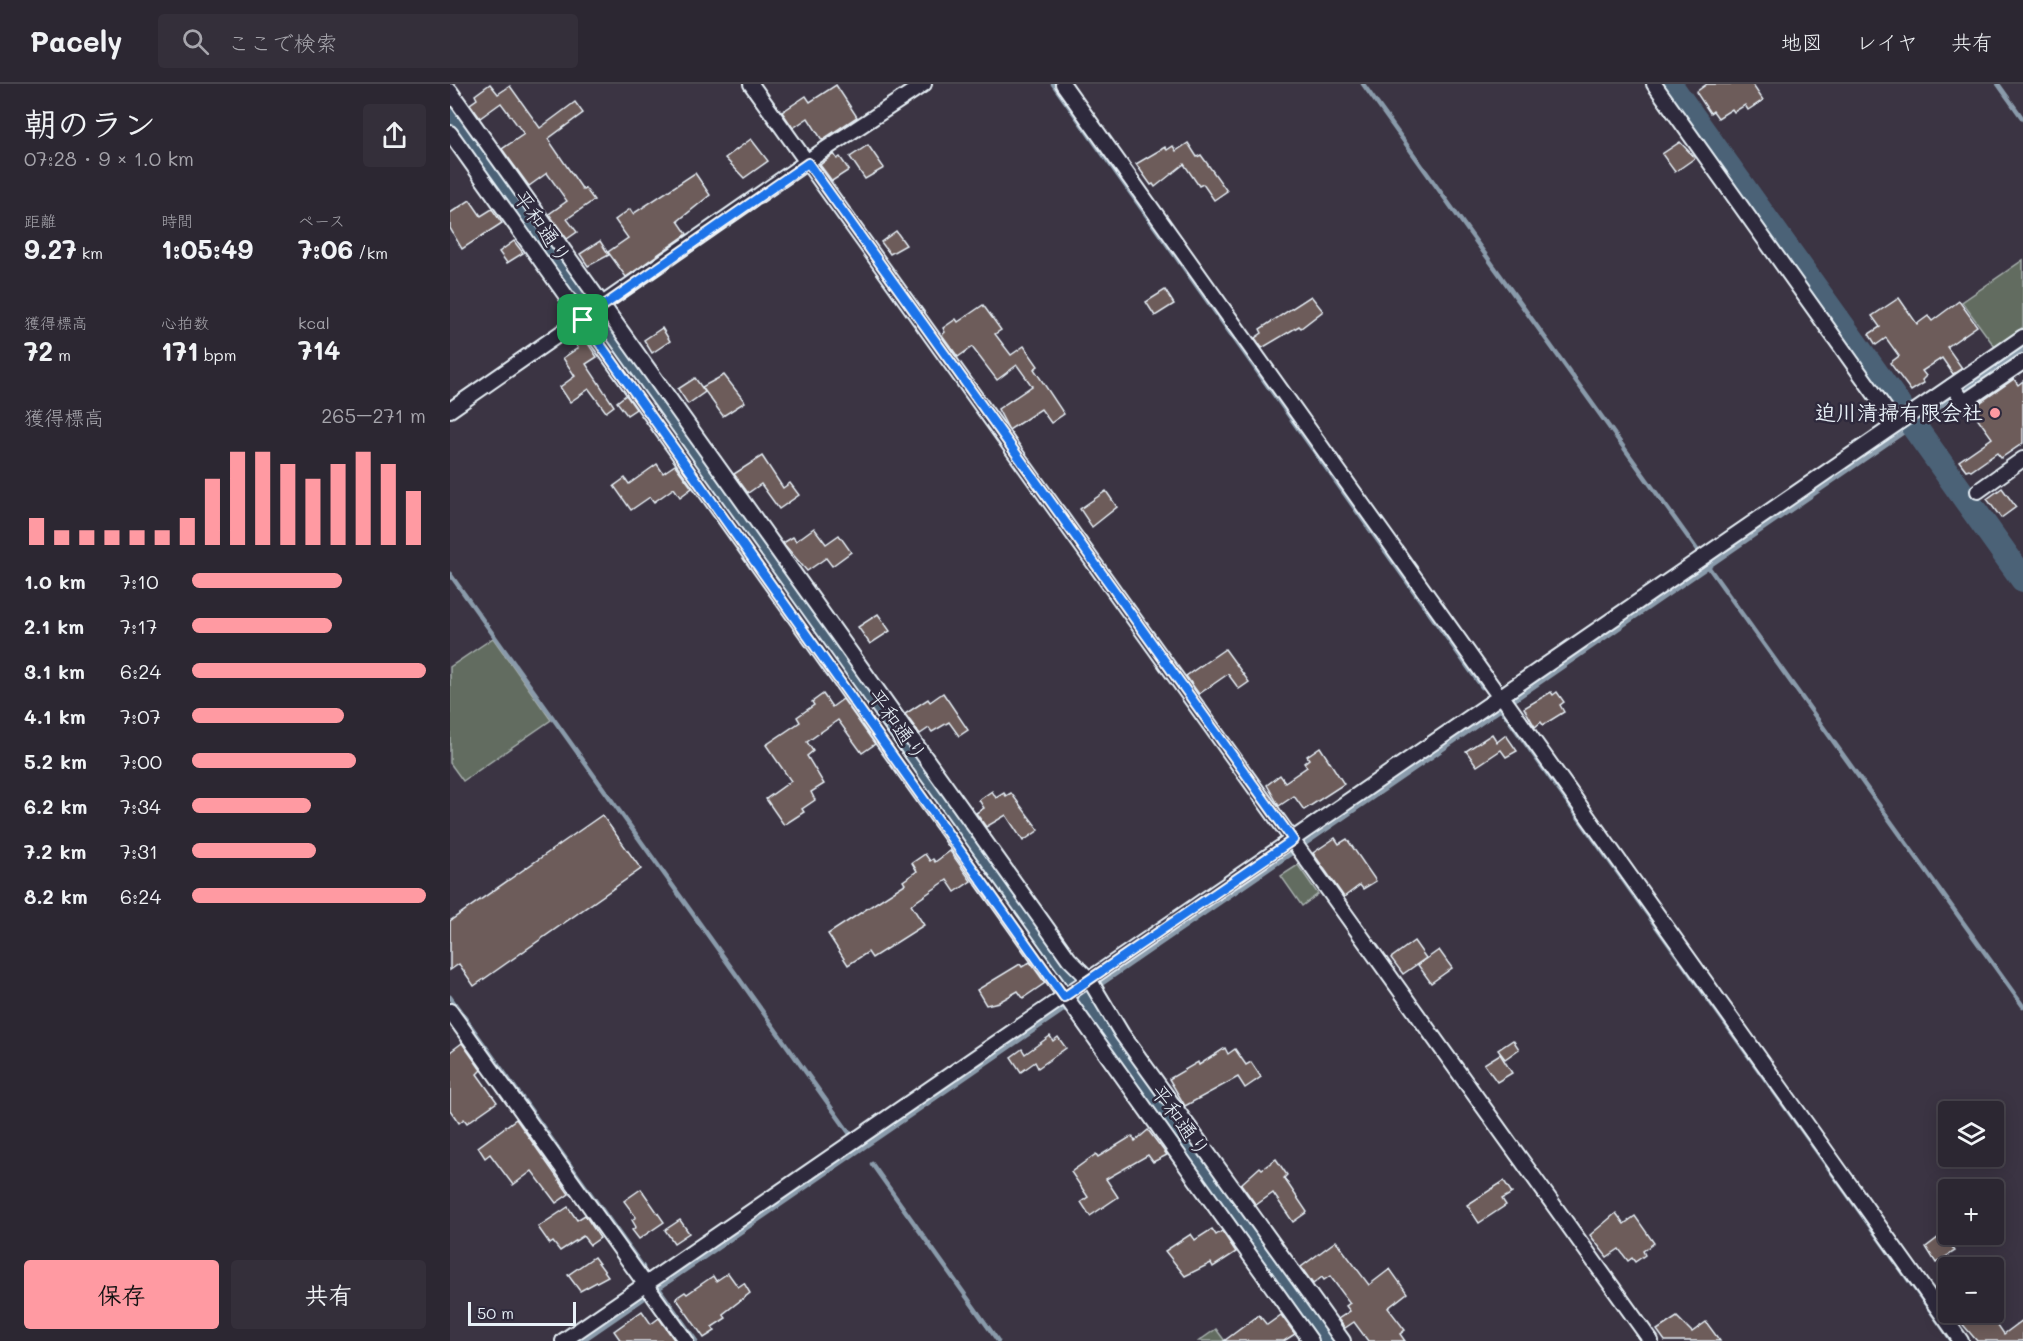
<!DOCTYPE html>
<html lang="ja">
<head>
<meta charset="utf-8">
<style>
	:root { --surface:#2c2732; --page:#342f3a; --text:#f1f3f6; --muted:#a6a5ac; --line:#48444d; --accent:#ff9aa2 }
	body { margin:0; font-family:Mali,"Klee One",sans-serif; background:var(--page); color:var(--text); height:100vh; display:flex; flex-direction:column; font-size:22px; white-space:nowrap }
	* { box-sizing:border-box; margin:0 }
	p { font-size:20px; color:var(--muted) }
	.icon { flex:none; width:33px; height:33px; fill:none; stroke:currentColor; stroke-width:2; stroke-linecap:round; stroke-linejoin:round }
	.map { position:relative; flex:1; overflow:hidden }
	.details { display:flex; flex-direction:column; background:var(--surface); width:450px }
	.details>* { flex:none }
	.fabs { position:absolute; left:1488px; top:1017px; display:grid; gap:12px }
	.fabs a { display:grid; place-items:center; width:66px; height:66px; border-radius:6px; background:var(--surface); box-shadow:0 3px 15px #0003,0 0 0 2px var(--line); font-size:30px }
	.scale { position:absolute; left:18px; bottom:15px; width:108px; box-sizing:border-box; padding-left:6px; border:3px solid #e8f1f8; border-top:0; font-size:16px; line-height:21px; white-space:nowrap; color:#e8f1f8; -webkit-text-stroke:4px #2f2a3d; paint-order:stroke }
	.pin { position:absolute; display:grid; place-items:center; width:51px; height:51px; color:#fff; margin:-26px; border-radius:12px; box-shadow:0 3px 9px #0006 }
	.round { display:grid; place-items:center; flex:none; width:63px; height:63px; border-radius:6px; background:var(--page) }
	.head { display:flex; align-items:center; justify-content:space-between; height:102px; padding:0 24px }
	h1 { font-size:33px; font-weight:800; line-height:45px }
	.figures { display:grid; grid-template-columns:repeat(3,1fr); gap:9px; height:102px; padding:6px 24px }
	.figures div { display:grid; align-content:center }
	.figures b { font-size:26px; font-weight:800 }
	.figures small { font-size:16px; font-weight:400 }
	.figures p { font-size:16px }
	.chart { height:168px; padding:12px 24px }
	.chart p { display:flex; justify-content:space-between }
	.chart svg { width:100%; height:108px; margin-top:6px; stroke:var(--accent); stroke-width:6 }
	.cta { display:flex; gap:12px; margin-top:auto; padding:12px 24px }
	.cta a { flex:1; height:69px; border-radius:6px; background:var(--accent); color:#111; font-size:24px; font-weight:800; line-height:69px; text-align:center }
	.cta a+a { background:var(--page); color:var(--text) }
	ul { padding:0 24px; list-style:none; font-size:20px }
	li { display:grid; grid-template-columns:96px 72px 1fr; align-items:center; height:45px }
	li i { height:15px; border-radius:8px; background:var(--accent) }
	header { display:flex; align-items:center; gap:36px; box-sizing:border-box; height:84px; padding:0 30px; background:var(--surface); border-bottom:2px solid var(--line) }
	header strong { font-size:28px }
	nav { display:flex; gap:33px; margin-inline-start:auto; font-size:21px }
	.search { width:420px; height:54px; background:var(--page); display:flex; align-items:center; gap:15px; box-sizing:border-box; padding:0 21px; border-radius:6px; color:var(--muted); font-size:22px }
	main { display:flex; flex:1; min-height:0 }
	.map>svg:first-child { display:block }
	.green { fill:#626c60; stroke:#a5aeac; stroke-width:1.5 }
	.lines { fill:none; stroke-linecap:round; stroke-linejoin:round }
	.stream { stroke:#8a9bab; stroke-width:4.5 }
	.river { stroke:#4c6277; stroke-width:26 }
	.building { fill:#6d5b5a; stroke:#e8f1f8; stroke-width:1.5 }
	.street-casing { stroke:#e8f1f8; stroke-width:18 }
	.street { stroke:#2f2a3d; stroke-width:14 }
	.route-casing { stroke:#fff; stroke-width:12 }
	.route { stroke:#1a73e8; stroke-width:8 }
	.poi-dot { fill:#ff9aa2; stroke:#2f2a3d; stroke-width:2 }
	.labels { text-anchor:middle; stroke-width:5; stroke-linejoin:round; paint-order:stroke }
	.street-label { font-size:21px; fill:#e8f1f8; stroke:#2f2a3d }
	.poi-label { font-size:21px; font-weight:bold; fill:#e8f1f8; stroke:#2f2a3d; text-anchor:end }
</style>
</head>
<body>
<header>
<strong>Pacely</strong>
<div class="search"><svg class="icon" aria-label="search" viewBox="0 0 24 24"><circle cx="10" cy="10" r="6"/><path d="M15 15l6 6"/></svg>ここで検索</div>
<nav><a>地図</a><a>レイヤ</a><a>共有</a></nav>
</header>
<main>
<section class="details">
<div class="head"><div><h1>朝のラン</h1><p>07:28 · 9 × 1.0 km</p></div><a class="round"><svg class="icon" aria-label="share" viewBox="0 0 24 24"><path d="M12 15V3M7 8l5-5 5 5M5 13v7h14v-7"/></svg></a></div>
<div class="figures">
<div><p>距離</p><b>9.27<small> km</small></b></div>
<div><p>時間</p><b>1:05:49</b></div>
<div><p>ペース</p><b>7:06<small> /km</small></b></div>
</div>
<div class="figures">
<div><p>獲得標高</p><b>72<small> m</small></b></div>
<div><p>心拍数</p><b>171<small> bpm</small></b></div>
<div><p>kcal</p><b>714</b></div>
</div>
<div class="chart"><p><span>獲得標高</span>265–271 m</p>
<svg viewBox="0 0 160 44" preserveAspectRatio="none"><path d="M5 44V33M15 44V38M25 44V38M35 44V38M45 44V38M55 44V38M65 44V33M75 44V17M85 44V6M95 44V6M105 44V11M115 44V17M125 44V11M135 44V6M145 44V11M155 44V22"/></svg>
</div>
<ul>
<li><b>1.0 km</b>7:10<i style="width:64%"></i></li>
<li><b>2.1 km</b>7:17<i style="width:60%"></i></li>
<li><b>3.1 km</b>6:24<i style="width:100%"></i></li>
<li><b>4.1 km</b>7:07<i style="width:65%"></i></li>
<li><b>5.2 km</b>7:00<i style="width:70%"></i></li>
<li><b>6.2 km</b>7:34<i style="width:51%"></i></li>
<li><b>7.2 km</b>7:31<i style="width:53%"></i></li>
<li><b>8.2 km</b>6:24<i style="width:100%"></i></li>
</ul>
<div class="cta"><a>保存</a><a>共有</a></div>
</section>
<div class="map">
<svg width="1573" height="1257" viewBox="0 0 1573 1257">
	<rect width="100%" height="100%" fill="#3b3443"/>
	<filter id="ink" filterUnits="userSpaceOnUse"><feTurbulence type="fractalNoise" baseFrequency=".0167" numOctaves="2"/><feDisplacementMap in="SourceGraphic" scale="12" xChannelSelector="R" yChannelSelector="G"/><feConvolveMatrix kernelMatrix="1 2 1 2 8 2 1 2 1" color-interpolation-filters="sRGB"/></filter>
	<g filter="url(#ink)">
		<g class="green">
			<polygon points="1573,176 1573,243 1545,263 1512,218"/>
			<polygon points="43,554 101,636 13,697 0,679 0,583"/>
			<polygon points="848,781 868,810 852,822 831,792"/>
			<polygon points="766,1245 775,1257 749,1257"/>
		</g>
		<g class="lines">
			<g class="stream">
				<polyline points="603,0 1032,603"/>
				<polyline points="913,0 1248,467"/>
				<polyline points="1548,0 1573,35"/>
				<polyline points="1257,481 1573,922"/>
				<polyline points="0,490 400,1050"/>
				<polyline points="1051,625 1502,1257"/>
				<polyline points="0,913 193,1183"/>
				<polyline points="422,1080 548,1257"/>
				<polyline points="208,1203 246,1257"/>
				<polyline points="132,1257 1573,266"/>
			</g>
			<g class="river">
				<polyline points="1219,0 1573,495"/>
				<polyline points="0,28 879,1257"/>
			</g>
		</g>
		<g class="building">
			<polygon points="40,0 48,10 60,2 90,44 125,18 133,29 98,55 133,106 135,104 144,116 117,135 127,148 117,155 99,130 117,117 97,89 79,102 52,65 74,50 51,19 30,34 20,20 27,15 25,11"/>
			<polygon points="1257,0 1302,0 1313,16 1298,26 1295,21 1284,28 1282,25 1268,34 1263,27 1260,29 1246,8"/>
			<polygon points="386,1 407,33 372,56 358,34 343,44 332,28 356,12 360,18"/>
			<polygon points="301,55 318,77 294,94 275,74"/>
			<polygon points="1230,58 1245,74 1225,88 1212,70"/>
			<polygon points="738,59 747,73 751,71 777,107 764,116 753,100 749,102 734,80 705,103 703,100 701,101 686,80 715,63 717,66 723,62 726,67"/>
			<polygon points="418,61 434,84 415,95 400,73"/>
			<polygon points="384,70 387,75 390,73 399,86 382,97 370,81"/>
			<polygon points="245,89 260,111 228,137 237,150 176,193 158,168 178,154 165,136 180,125 183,130"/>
			<polygon points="20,116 31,132 42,125 52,139 12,165 0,144 0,129"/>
			<polygon points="446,147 456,161 440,170 431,158"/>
			<polygon points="64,157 73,169 57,179 49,168"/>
			<polygon points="150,157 159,171 138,182 130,170"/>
			<polygon points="715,206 724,220 705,232 696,218"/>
			<polygon points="861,212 873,227 851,244 849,242 812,264 805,254 812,249 810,245"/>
			<polygon points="1449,214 1467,240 1478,232 1482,237 1509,217 1527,242 1497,263 1512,284 1503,290 1492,274 1472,287 1476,292 1472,296 1474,299 1461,307 1440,279 1449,272 1436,254 1426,261 1419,250 1430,243 1422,232"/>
			<polygon points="533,221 551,246 545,250 561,271 574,262 588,282 584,285 614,330 601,339 591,325 559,346 548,325 582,302 567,281 547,296 522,263 508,273 492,251 495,248 493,244 506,235 508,238"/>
			<polygon points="212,244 220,257 202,269 194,256"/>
			<polygon points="131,249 147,273 136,280 164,322 156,328 139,305 120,318 110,303 125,292 113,274 128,264 122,255"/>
			<polygon points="274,291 295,318 273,332 252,303"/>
			<polygon points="245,294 255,308 238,320 228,305"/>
			<polygon points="1564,295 1568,301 1573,297 1573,359 1551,374 1547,369 1521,387 1519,385 1516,386 1509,377 1542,354 1521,325"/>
			<polygon points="176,311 186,325 177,331 167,318"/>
			<polygon points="312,372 333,404 340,399 349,411 329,425 311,400 298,409 284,390"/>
			<polygon points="207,380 213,389 225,381 242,404 230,413 224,404 204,418 200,413 181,426 164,402 175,394 179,400"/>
			<polygon points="1552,404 1566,423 1551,434 1537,415"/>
			<polygon points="656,407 667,423 642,443 630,425"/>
			<polygon points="364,444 376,460 389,451 401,468 382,482 376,474 357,487 333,459 343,453 346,457"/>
			<polygon points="428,530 440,547 420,560 408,543"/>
			<polygon points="775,565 799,598 789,605 778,590 749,610 736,592"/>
			<polygon points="1101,608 1103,611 1107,608 1114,618 1110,621 1114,628 1093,641 1091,638 1085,643 1074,624"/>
			<polygon points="493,609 518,646 509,652 499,638 482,648 479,644 470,650 455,630 478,615 480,618"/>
			<polygon points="373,610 382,623 393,615 425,660 412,669 388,636 357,658 363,667 357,672 374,700 361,708 365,716 352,725 354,728 334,741 316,715 341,697 316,661 350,638 347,633 364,621 362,618"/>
			<polygon points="1042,650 1047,658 1056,651 1067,667 1056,673 1051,666 1027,682 1016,667"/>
			<polygon points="870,663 894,700 854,726 844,712 829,722 817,701 830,691 835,698 857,683 854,679 859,675 857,672"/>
			<polygon points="542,707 546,714 554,709 556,712 561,709 589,746 573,757 556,731 536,743 526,729 534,724 529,716"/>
			<polygon points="152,731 191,785 24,902 9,880 0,886 0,837"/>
			<polygon points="885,754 889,760 897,755 926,797 913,805 910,801 894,813 863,769"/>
			<polygon points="500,767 521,797 505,808 497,796 461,821 474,841 422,874 418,868 398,881 378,850 455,800 453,797 467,787 462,779 475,770 480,777 483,775 485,778"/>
			<polygon points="964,857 976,874 953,890 941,874"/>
			<polygon points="989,866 1002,884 981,899 968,881"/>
			<polygon points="580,878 595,899 573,914 568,907 549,918 536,921 527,906 570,880 572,883"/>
			<polygon points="600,952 603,957 608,953 616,964 588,984 585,978 571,988 561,973 572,965 575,970"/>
			<polygon points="1063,956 1069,965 1055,975 1048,966"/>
			<polygon points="12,959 31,986 27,990 47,1018 17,1039 14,1035 9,1039 0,1026 0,968"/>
			<polygon points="775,964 778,970 785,965 796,981 801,978 811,993 795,1004 788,993 735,1022 719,995 748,978 749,981"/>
			<polygon points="1050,970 1062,989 1047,998 1034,980"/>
			<polygon points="66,1035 119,1110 106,1119 82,1087 63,1101 40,1070 35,1074 28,1063"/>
			<polygon points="698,1046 717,1071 703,1078 698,1071 656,1095 668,1113 640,1132 631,1118 638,1113 621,1088 646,1070 648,1073 682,1052 685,1057"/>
			<polygon points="826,1075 837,1091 834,1094 857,1128 843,1138 823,1109 806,1121 791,1100 810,1083 812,1085"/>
			<polygon points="1054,1097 1062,1109 1052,1115 1056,1121 1029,1139 1017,1121"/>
			<polygon points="191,1105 214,1138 189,1155 182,1146 186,1143 182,1136 186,1133 174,1117"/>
			<polygon points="118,1123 127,1136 135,1131 150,1154 140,1161 133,1152 110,1167 103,1158 100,1160 88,1143"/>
			<polygon points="1166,1129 1174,1140 1185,1132 1204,1159 1193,1167 1195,1171 1185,1178 1182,1174 1178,1177 1169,1165 1157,1173 1140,1151"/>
			<polygon points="230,1136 239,1149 224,1159 215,1146"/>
			<polygon points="762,1145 766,1151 772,1147 786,1168 763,1183 761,1179 735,1192 715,1167 741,1150 745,1156"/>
			<polygon points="1493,1150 1505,1167 1486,1179 1476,1163"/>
			<polygon points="886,1157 919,1201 940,1185 957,1209 938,1224 955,1246 950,1250 955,1257 918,1257 904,1238 895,1244 888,1235 900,1227 896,1222 900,1219 880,1192 874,1196 872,1193 863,1200 851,1183"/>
			<polygon points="144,1173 158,1192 130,1207 118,1191"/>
			<polygon points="278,1189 288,1203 294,1199 300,1209 273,1230 276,1234 262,1243 265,1247 254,1254 226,1214 235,1208 237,1210 263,1192 266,1197"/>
			<polygon points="192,1227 201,1240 209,1234 225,1257 171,1257 164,1247"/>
			<polygon points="1502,1228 1539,1228 1554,1250 1573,1236 1573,1257 1527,1257"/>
			<polygon points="809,1231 817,1241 831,1231 845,1250 834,1257 774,1257"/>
			<polygon points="1227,1233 1242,1248 1256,1238 1270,1257 1215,1257 1207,1246"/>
		</g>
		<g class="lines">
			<defs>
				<g id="street">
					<polyline points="301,0 1201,1257"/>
					<polyline points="613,0 1049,612"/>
					<polyline points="1204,0 1446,340"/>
					<polyline points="0,7 619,875 639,895 672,950 893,1257"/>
					<polyline points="0,49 861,1257"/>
					<polyline points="1502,302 1514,318 1573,278"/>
					<polyline points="0,326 371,68 474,0"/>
					<polyline points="1528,407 1573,375"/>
					<polyline points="1051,611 1511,1257"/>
					<polyline points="0,927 236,1257"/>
					<polyline points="113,1257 1573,253"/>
				</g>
			</defs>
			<use href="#street" class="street-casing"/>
			<use href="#street" class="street"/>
		</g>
	</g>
	<g class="lines" filter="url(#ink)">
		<defs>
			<polygon id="route" points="358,79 843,756 614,913 133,236"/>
		</defs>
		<use href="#route" class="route-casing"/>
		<use href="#route" class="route"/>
	</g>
	<circle class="poi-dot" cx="1545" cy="329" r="6"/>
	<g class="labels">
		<g class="street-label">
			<text transform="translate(92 143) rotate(55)" y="7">平和通り</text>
			<text transform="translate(447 641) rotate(54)" y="7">平和通り</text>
			<text transform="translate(730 1037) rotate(54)" y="7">平和通り</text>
		</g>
		<g class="poi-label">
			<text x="1533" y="336">迫川清掃有限会社</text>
		</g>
	</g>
</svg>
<div class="fabs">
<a><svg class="icon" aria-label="layers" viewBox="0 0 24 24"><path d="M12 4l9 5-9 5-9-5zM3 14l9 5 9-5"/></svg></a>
<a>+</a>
<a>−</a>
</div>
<div class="scale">50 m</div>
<div class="pin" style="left:133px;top:236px;background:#1e9e55"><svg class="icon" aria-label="arrive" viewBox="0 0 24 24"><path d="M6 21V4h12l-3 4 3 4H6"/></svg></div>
</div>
</main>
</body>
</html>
